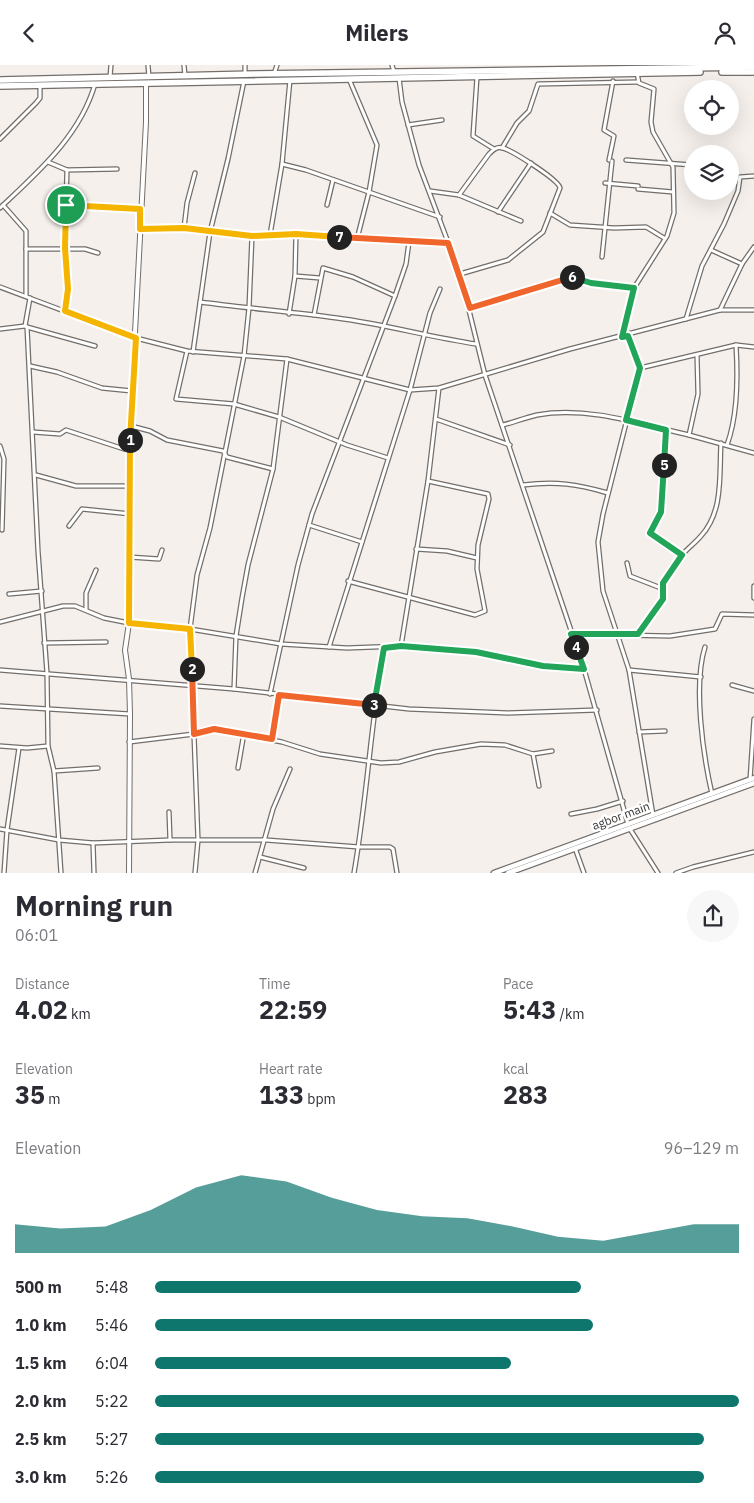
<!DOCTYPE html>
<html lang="en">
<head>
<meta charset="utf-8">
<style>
	:root { --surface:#fff; --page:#f7f7f7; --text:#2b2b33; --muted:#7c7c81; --accent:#0f766e }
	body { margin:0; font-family:"IBM Plex Sans",sans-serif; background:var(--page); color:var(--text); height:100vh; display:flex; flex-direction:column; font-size:19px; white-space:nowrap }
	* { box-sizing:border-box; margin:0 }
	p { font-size:16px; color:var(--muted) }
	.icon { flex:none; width:28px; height:28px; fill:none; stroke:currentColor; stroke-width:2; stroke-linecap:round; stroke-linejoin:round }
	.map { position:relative; height:808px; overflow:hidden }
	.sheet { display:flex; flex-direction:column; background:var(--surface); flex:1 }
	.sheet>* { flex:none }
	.tools { position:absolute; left:684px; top:15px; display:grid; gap:10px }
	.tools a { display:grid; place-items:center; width:55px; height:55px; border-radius:50%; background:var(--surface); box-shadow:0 5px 20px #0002; font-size:25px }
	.pin { position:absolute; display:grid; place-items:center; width:42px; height:42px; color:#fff; margin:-21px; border:2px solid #fff; border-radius:50%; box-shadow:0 1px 5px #0007 }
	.km { position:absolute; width:25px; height:25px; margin:-12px; border-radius:50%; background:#222; color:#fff; font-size:14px; line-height:25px; text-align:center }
	.round { display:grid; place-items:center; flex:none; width:52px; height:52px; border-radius:26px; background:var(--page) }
	.overview { display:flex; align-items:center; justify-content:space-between; height:85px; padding:0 15px }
	h1 { font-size:28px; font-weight:700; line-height:38px }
	.metrics { display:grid; grid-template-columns:repeat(3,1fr); gap:8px; height:85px; padding:5px 15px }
	.metrics div { display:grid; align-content:center }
	.metrics b { font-size:25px; font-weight:700 }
	.metrics small { font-size:14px; font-weight:400 }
	.metrics p { font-size:14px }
	.chart { height:140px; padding:10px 15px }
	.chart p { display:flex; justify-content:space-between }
	.chart svg { width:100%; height:90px; margin-top:5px; fill:var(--accent); opacity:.7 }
	ul { padding:0 15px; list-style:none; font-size:16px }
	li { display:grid; grid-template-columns:80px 60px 1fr; align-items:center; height:38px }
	li i { height:12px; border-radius:6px; background:var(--accent) }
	header { display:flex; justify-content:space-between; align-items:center; height:65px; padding:0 15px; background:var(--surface); font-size:22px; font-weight:700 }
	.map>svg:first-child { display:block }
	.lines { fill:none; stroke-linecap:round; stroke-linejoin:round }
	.minor-casing { stroke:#736e6a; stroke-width:5.5 }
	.tertiary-casing { stroke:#736e6a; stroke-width:6 }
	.secondary-casing { stroke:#736e6a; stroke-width:7 }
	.trunk-casing { stroke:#736e6a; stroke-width:8 }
	.minor { stroke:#fff; stroke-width:3 }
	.tertiary { stroke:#fff; stroke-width:4 }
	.secondary { stroke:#fff; stroke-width:4.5 }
	.trunk { stroke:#fff; stroke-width:5.5 }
	.split-1-casing { stroke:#fff; stroke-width:10 }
	.split-2-casing { stroke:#fff; stroke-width:10 }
	.split-3-casing { stroke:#fff; stroke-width:10 }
	.split-4-casing { stroke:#fff; stroke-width:10 }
	.split-5-casing { stroke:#fff; stroke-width:10 }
	.split-6-casing { stroke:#fff; stroke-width:10 }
	.split-7-casing { stroke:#fff; stroke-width:10 }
	.split-8-casing { stroke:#fff; stroke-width:10 }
	.split-1 { stroke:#f5b400; stroke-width:6 }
	.split-2 { stroke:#f5b400; stroke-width:6 }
	.split-3 { stroke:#f0652b; stroke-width:6 }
	.split-4 { stroke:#22a559; stroke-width:6 }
	.split-5 { stroke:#22a559; stroke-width:6 }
	.split-6 { stroke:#22a559; stroke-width:6 }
	.split-7 { stroke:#f0652b; stroke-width:6 }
	.split-8 { stroke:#f5b400; stroke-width:6 }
	.labels { text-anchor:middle; stroke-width:5; stroke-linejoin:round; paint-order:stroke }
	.street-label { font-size:12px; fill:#353331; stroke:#fff }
</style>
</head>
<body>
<header><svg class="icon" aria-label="back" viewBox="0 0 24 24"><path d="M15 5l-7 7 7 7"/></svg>Milers<svg class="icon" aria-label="person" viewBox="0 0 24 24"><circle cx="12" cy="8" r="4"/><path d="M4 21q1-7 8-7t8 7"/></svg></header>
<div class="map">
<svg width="754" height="808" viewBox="0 0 754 808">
	<rect width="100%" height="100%" fill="#f6f0ec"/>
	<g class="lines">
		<defs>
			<g id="minor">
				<polyline points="148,0 149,12"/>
				<polyline points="184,0 185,11"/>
				<polyline points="245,0 245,9"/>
				<polyline points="392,0 394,7"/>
				<polyline points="274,9 277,0"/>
				<polyline points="110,12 111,0"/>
				<polyline points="477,12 473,71 494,84"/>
				<polyline points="399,13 402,37 419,100 460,209 485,310 584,604 628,759"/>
				<polyline points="349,14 377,80 369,127 357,174"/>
				<polyline points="408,60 442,55"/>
				<polyline points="0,74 36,38 40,33 40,21"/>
				<polyline points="502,83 517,58 529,46 538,19 638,17"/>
				<polyline points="609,95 614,71 604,65 613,16"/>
				<polyline points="626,95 692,100"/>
				<polyline points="48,97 67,105 117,104"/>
				<polyline points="282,99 306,105 440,152"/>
				<polyline points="605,118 638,121"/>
				<polyline points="638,124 673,127"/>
				<polyline points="430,126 459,130 521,156"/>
				<path d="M459,130L489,89C493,85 497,81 503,83C513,86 559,115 560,123L543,167L508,195L460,209"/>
				<polyline points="3,140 26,166 26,231"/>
				<polyline points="66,140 67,105"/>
				<polyline points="327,140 333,115"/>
				<path d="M0,143C38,107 80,71 95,19"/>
				<polyline points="498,147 531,98"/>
				<polyline points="550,148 570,160 614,163 646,162 664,173"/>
				<polyline points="140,163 184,163 252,171 296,169 449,178"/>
				<polyline points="184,163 187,138 195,108"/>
				<polyline points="270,170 282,99 290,15"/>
				<polyline points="26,184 85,184 98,188"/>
				<polyline points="711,185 742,199"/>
				<polyline points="602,192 612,96"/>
				<polyline points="295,211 320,213"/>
				<polyline points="0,222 136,273 187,286 287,294 410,325 439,323 570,284 720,245 754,245"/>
				<polyline points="30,233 25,261 27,262 38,486 47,608 48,681 54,706 61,808"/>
				<path d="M200,237C246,243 292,247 337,253C384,259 429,272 476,279"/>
				<polyline points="470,243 567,213 579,212 591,217 634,223"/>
				<polyline points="720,245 742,199 754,182"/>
				<polyline points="65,246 68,224 65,183 66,140 140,144"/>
				<polyline points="289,249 295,211 296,169"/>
				<polyline points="314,250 323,203 353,212 395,231"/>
				<polyline points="686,254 702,201 724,159 738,126 740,112 754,111"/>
				<polyline points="27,262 95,281"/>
				<polyline points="0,264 25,261"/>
				<polyline points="627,271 640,303"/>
				<polyline points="622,272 634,223 667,171 674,148 673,102 653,67 651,57 654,24 639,18 637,8"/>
				<polyline points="187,286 176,334 234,339 279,352 347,380 388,393"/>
				<polyline points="193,287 210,167 228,94 244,16"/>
				<polyline points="30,301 57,307 102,323 132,326"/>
				<polyline points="436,354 510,380"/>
				<path d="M503,360C514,357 525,353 537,350C588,341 640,359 689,370L698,329L697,290"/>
				<polyline points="131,361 150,366 167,375 223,386 227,392 273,404"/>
				<path d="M666,365L661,447L650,468L682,490C688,483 695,478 701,471C724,446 719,409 721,378"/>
				<polyline points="33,367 60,369 66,365 130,386"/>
				<polyline points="689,370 754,388"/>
				<path d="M727,380C738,350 738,312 736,280"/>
				<polyline points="0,381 4,394 2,465"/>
				<polyline points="36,410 76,421 130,421"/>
				<path d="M523,420C556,416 577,419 608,428"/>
				<polyline points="309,460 362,477"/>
				<polyline points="69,461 82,444 131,449"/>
				<polyline points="416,484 447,486 477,493"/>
				<polyline points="129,492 159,494 162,485"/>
				<polyline points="627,498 630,511 661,523"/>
				<polyline points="348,516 475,550 485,546 477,504 478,480 489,434 488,429 428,416"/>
				<polyline points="754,521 754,533"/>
				<polyline points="9,529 42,526"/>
				<polyline points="86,545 86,528 96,505"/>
				<polyline points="0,557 63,541 75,541 104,553 129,558 190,564 281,579 347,583 401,581 476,587 543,601 584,604"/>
				<polyline points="571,569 670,571 715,564 722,549 754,550"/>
				<polyline points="638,569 663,534 663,518 682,490"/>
				<polyline points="44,578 106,577"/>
				<polyline points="401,581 428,416 439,323"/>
				<polyline points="329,582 410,325 430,248 440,224"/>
				<path d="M705,582C693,620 703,690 712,729"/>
				<polyline points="0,605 234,624 409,644 508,648 597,645"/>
				<polyline points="629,605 701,612"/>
				<polyline points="732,620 754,626"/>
				<polyline points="234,624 236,571 242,533 248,500 273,404 287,294"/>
				<polyline points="270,629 298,500 312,449 395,231 406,199 409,177"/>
				<polyline points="0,641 130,649"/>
				<polyline points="639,667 665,666"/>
				<polyline points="271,674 279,630"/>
				<polyline points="129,677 194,669 214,664 282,677 320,689 381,698 399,697 435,687 481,679 505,680 533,689 552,686"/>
				<polyline points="0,681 27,683 48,681"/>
				<polyline points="533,689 539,721"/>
				<polyline points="238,703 244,668"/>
				<polyline points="54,706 98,703"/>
				<polyline points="750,715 754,654"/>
				<polyline points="169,747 170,775"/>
				<polyline points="571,749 597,744 623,736"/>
				<polyline points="653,750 629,605 603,526 598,477 603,449 640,303 736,280 754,282"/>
				<polyline points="0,764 59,775 93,778 170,775 266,775 359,782 390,782 393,784 397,808"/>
				<polyline points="630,764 658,808"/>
				<polyline points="93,778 94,808"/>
				<polyline points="575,783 584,808"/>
				<polyline points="260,792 304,803"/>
				<polyline points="4,808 7,765 19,683"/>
				<polyline points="195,808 198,775 190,564 197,510 210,463 244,291 249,243 252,171"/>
				<polyline points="255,808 273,744 290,704"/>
				<path d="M354,808C367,733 371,657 384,583"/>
				<polyline points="676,808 693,802 754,787"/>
			</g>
			<polyline id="tertiary" points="129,808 130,649 129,614 125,585 129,558 131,344 146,57 146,19"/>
			<g id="secondary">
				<polyline points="494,808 754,713"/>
				<polyline points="508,808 754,718"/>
			</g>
			<g id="trunk">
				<polyline points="722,7 754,7"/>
				<polyline points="0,15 255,9 754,2"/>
				<polyline points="0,21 700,7"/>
			</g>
		</defs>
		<use href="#minor" class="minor-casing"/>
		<use href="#tertiary" class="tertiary-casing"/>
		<use href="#secondary" class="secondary-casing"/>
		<use href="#trunk" class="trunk-casing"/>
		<use href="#minor" class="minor"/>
		<use href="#tertiary" class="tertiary"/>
		<use href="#secondary" class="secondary"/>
		<use href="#trunk" class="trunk"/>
	</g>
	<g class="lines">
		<defs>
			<polyline id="split-1" points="66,140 65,183 68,224 65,246 136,273 130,375"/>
			<polyline id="split-2" points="130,375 129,558 190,564 192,604"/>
			<polyline id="split-3" points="192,604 194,669 214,664 272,674 279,630 374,640"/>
			<polyline id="split-4" points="374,640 384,583 401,581 476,587 543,601 584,604 576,582"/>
			<polyline id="split-5" points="576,582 571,569 638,569 663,534 663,518 682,490 650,468 661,447 664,400"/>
			<polyline id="split-6" points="572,212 591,218 634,223 622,272 628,271 640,303 626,355 666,365 664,400"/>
			<polyline id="split-7" points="339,172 448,178 470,243 572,212"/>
			<polyline id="split-8" points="66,140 140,144 140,164 184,163 252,171 296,169 339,172"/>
		</defs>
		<use href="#split-1" class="split-1-casing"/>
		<use href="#split-2" class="split-2-casing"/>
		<use href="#split-3" class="split-3-casing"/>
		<use href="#split-4" class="split-4-casing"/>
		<use href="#split-5" class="split-5-casing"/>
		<use href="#split-6" class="split-6-casing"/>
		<use href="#split-7" class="split-7-casing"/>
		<use href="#split-8" class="split-8-casing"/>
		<use href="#split-1" class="split-1"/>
		<use href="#split-2" class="split-2"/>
		<use href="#split-3" class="split-3"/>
		<use href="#split-4" class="split-4"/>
		<use href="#split-5" class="split-5"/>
		<use href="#split-6" class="split-6"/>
		<use href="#split-7" class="split-7"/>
		<use href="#split-8" class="split-8"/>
	</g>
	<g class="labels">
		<g class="street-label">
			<text transform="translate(621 751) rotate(-20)" y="4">agbor main</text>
		</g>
	</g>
</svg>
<div class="tools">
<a><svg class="icon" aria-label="locate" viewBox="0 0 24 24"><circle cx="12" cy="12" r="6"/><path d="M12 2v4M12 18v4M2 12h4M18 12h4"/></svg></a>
<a><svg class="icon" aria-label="layers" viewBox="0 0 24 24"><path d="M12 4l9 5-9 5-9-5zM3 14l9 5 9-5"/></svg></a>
</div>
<div class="pin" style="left:66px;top:140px;background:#1e9e55"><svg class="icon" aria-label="arrive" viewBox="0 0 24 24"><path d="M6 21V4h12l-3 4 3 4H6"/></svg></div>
<b class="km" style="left:130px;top:375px">1</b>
<b class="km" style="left:192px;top:604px">2</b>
<b class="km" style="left:374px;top:640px">3</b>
<b class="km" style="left:576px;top:582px">4</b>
<b class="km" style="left:664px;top:400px">5</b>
<b class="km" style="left:572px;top:212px">6</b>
<b class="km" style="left:339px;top:172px">7</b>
</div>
<section class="sheet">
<div class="overview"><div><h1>Morning run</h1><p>06:01</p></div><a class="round"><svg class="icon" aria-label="share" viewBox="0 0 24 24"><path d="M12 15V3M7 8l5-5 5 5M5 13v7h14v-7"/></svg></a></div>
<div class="metrics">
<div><p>Distance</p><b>4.02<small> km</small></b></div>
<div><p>Time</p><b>22:59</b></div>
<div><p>Pace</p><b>5:43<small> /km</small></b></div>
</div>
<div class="metrics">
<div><p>Elevation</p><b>35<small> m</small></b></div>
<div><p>Heart rate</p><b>133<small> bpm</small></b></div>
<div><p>kcal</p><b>283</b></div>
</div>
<div class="chart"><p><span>Elevation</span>96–129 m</p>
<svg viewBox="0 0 160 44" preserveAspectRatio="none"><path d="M0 44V30L10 32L20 31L30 23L40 12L50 6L60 9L70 17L80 23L90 26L100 27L110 31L120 36L130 38L140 34L150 30L160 30V44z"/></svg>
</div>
<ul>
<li><b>500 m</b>5:48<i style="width:73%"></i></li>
<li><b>1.0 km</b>5:46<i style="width:75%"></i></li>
<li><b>1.5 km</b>6:04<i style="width:61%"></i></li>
<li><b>2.0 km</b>5:22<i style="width:100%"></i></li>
<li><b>2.5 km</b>5:27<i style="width:94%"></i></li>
<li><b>3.0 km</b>5:26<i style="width:94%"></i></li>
</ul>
</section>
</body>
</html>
